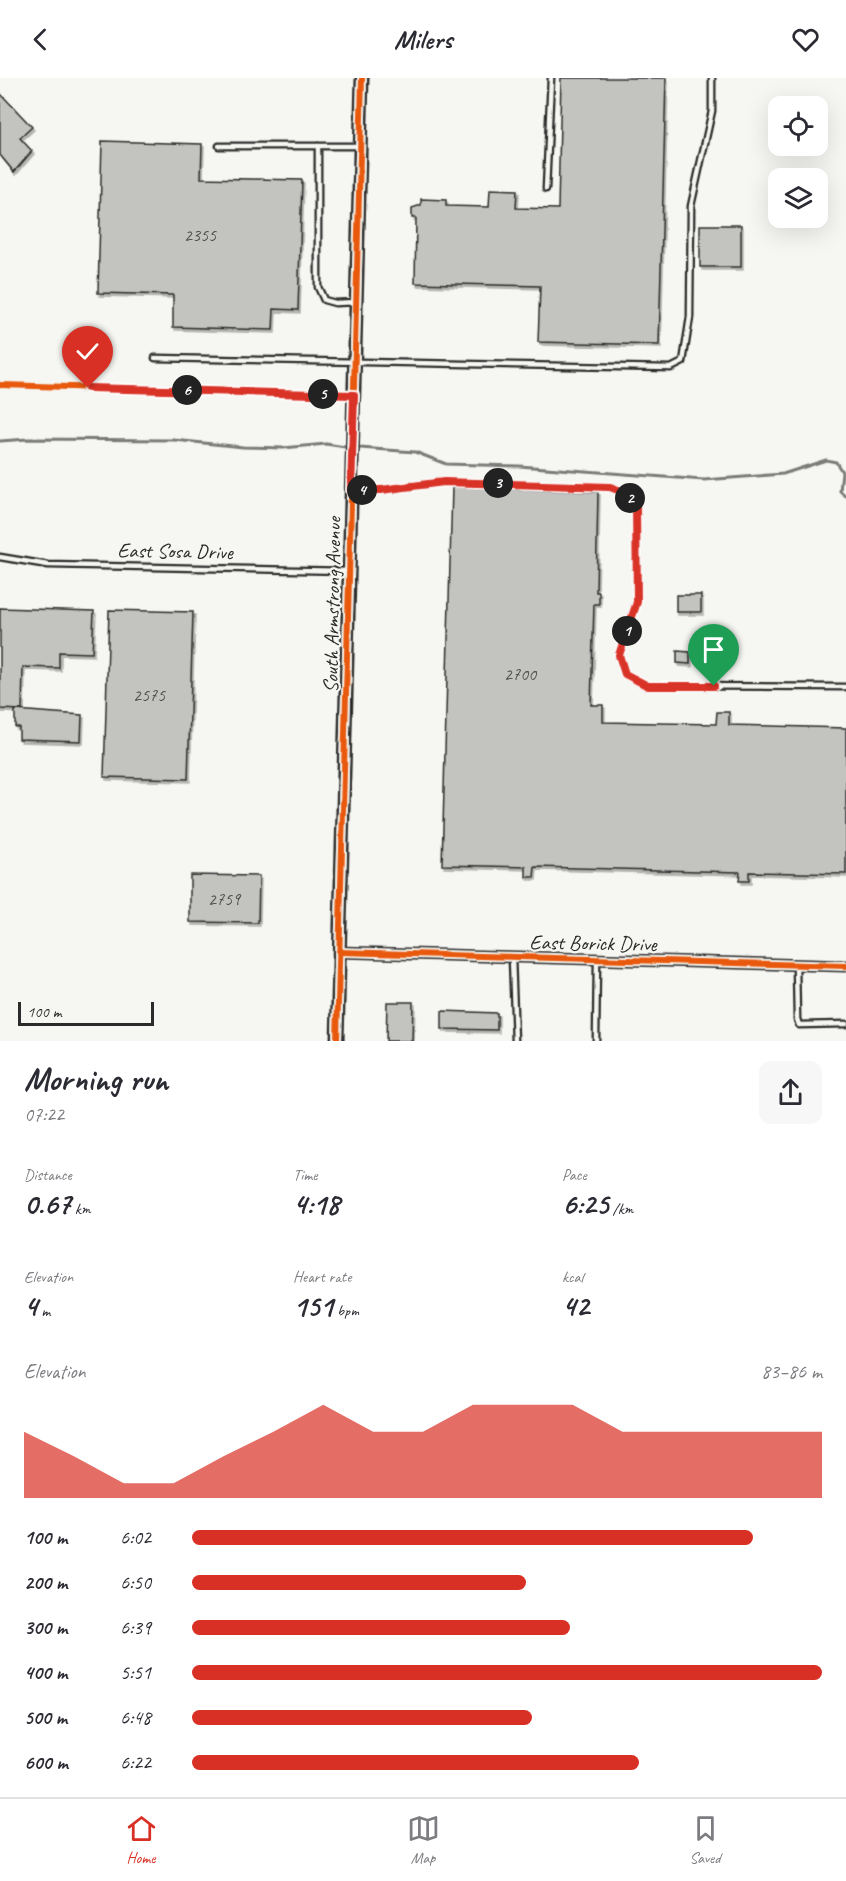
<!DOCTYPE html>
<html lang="en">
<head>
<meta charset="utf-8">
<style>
	:root { --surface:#fff; --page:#f7f7f7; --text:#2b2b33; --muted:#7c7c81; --line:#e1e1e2; --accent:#d93025 }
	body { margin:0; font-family:Caveat,sans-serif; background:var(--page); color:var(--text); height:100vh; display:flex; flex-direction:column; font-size:22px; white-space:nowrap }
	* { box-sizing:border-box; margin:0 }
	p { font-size:20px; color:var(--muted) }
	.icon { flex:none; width:33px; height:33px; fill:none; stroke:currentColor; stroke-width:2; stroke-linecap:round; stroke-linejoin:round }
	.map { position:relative; height:963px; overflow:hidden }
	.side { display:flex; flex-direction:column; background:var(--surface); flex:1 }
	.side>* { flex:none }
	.controls { position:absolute; left:768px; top:18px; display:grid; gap:12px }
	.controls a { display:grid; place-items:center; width:60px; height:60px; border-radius:12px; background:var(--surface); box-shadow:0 6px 24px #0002; font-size:30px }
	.scale { position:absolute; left:18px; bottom:15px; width:136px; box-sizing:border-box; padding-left:6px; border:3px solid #2b2b2b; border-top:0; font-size:16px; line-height:21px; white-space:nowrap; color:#2b2b2b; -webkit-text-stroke:4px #f6f6f2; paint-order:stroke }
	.pin { position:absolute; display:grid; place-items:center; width:51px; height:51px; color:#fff; margin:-62px -26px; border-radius:50% 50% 50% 0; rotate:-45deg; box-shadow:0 0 6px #0007 }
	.pin .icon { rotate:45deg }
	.km { position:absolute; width:30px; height:30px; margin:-15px; border-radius:50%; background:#222; color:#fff; font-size:16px; line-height:30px; text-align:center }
	.round { display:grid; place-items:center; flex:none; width:63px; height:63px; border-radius:12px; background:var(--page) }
	.head { display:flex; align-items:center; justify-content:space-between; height:102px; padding:0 24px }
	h1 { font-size:33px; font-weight:800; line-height:45px }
	.figures { display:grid; grid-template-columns:repeat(3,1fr); gap:9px; height:102px; padding:6px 24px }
	.figures div { display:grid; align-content:center }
	.figures b { font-size:30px; font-weight:800 }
	.figures small { font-size:16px; font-weight:400 }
	.figures p { font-size:16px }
	.chart { height:168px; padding:12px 24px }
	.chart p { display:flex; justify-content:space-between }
	.chart svg { width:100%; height:108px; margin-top:6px; fill:var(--accent); opacity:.7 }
	ul { padding:0 24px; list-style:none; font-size:20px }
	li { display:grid; grid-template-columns:96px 72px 1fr; align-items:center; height:45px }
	li i { height:15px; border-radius:8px; background:var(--accent) }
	header { display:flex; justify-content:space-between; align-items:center; height:78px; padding:0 24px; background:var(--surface); font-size:27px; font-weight:800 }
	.dock { display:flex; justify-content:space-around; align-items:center; height:84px; border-top:2px solid var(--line); background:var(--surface); font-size:16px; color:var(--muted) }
	.dock a { display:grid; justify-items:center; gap:3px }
	.dock .selected { color:var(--accent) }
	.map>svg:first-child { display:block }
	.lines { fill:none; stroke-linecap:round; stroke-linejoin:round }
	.stream { stroke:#7a7a78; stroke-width:3 }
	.building { fill:#c3c3c0; stroke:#2b2b2b; stroke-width:1.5; filter:url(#shadow) }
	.service-casing { stroke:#2b2b2b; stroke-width:9 }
	.minor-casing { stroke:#2b2b2b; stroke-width:13 }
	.tertiary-casing { stroke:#2b2b2b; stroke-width:15 }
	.service { stroke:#f6f6f2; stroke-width:4.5 }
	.minor { stroke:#f6f6f2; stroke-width:8 }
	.tertiary { stroke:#f6f6f2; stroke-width:10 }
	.cycleway-casing { stroke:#f6f6f2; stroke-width:10 }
	.cycleway { stroke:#e8590c; stroke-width:6 }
	.route-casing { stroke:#fff; stroke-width:12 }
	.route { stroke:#d93025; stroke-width:8 }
	.labels { text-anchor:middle; stroke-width:4.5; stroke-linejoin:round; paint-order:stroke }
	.number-label { font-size:18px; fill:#515150 }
	.street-label { font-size:21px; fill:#2b2b2b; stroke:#f6f6f2 }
</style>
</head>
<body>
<header><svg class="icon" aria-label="back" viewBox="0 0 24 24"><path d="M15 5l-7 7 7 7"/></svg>Milers<svg class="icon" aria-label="heart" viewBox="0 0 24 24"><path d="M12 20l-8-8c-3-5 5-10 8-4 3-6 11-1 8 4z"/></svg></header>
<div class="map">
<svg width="846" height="963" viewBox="0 0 846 963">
	<defs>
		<filter id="shadow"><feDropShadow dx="2" dy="3" stdDeviation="0" flood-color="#0004"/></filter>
	</defs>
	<rect width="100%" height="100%" fill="#f6f6f2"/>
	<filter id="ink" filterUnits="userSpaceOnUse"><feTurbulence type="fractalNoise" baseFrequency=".0167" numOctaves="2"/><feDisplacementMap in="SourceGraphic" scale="12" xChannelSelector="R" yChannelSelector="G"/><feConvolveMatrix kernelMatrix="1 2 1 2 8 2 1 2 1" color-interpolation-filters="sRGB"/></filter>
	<g filter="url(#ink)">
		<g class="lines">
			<g class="stream">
				<polyline points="0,363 28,361 174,362 243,369 283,370 326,366 345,369"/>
				<polyline points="360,370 415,374 446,386 519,388 704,402 783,396 826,382 836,384 842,394 840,413 846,418"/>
			</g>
		</g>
		<g class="building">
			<polygon points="561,0 666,0 659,267 538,264 540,208 415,205 416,140 412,140 412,130 421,127 421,121 446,122 446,128 489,129 490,111 517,112 516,130 558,131"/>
			<polygon points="0,15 32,49 20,60 32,73 14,94 0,77"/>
			<polygon points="102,63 202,66 201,100 302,102 298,232 274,231 273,252 173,249 173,217 98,215"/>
			<rect x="700" y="147" width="41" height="42"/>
			<polygon points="452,409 598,414 596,514 599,514 599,526 594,526 591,627 603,627 603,644 716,646 717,634 729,634 729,647 846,650 846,796 749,794 749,803 739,803 740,794 535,789 534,799 526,799 526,789 442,787"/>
			<rect x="676" y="517" width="25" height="17"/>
			<polygon points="0,530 94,533 92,575 59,574 59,590 23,589 22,632 0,631"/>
			<polygon points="109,532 193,534 188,701 104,699"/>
			<polygon points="677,573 690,574 690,586 677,585"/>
			<polygon points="15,632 82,637 81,663 19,661 19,649 15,649"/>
			<polygon points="190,797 259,798 258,845 190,844"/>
			<polygon points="387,924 413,924 412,963 386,963"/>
			<polygon points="442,933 497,935 497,952 442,951"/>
		</g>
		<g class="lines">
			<defs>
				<g id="service">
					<polyline points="219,68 318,68"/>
					<polyline points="546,111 551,0"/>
					<polyline points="357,224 335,225 324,222 318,209 318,68 361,68"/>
					<polyline points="155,280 671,290 683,284 690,239 691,128 712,33 712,0"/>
					<polyline points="351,412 381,412 444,404 610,409 626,415 636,427 637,523 619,577 625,596 647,608 846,609"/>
					<polyline points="0,479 48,487 349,493"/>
					<polyline points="512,880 515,963"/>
					<polyline points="796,887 797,941 799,947 846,946"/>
					<polyline points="596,963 597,882"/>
				</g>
				<polyline id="minor" points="339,874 846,888"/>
				<polyline id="tertiary" points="337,963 362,0"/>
			</defs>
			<use href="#service" class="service-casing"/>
			<use href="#minor" class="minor-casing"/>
			<use href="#tertiary" class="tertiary-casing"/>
			<use href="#service" class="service"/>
			<use href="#minor" class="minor"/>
			<use href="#tertiary" class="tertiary"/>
			<defs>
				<g id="cycleway">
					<polyline points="0,307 354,317"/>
					<polyline points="339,874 846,888"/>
					<polyline points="337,963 362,0"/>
				</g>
			</defs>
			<use href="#cycleway" class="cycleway-casing"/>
			<use href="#cycleway" class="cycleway"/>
		</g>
	</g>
	<g class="lines" filter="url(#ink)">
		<defs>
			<polyline id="route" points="88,310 354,317 351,412 381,412 444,404 610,409 626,415 636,427 637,524 619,577 625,596 648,608 714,608"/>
		</defs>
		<use href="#route" class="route-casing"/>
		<use href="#route" class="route"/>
	</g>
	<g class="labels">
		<g class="number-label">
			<text x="200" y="163">2355</text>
			<text x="520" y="602">2700</text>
			<text x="149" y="623">2575</text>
			<text x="224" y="827">2759</text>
		</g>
		<g class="street-label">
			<text transform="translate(175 473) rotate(1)" y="7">East Sosa Drive</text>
			<text transform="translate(332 527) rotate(-89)" y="7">South Armstrong Avenue</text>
			<text transform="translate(593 865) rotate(1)" y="7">East Borick Drive</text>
		</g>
	</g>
</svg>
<div class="controls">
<a><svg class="icon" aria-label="locate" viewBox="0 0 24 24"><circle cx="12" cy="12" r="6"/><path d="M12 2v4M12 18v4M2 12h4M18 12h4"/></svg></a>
<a><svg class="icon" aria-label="layers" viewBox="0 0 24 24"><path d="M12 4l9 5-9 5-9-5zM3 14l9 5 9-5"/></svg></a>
</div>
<div class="scale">100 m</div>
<div class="pin" style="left:714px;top:608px;background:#1e9e55"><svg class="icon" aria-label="arrive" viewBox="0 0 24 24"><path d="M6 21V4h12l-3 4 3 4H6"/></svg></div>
<div class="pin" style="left:88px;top:310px;background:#d93025"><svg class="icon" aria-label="check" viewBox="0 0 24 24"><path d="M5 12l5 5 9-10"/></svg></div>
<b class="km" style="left:627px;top:553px">1</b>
<b class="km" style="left:630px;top:420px">2</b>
<b class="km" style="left:498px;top:405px">3</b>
<b class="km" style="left:362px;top:412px">4</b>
<b class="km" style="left:323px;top:316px">5</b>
<b class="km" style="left:187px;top:312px">6</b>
</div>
<section class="side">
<div class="head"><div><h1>Morning run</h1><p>07:22</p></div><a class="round"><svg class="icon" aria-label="share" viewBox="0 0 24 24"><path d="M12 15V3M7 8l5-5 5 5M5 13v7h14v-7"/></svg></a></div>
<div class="figures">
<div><p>Distance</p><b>0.67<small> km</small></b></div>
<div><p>Time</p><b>4:18</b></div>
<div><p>Pace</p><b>6:25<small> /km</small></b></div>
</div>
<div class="figures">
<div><p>Elevation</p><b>4<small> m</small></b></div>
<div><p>Heart rate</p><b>151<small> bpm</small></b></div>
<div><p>kcal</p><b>42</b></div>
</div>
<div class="chart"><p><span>Elevation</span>83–86 m</p>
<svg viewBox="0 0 160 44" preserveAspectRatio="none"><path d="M0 44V17L10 27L20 38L30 38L40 27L50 17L60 6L70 17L80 17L90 6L100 6L110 6L120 17L130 17L140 17L150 17L160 17V44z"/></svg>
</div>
<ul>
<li><b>100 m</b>6:02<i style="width:89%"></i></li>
<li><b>200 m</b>6:50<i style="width:53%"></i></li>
<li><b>300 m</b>6:39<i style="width:60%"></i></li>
<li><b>400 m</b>5:51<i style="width:100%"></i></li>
<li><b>500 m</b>6:48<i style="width:54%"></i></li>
<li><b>600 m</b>6:22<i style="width:71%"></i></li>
</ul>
</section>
<nav class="dock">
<a class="selected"><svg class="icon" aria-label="home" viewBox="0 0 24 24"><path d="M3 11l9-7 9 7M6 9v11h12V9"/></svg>Home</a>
<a><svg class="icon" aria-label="map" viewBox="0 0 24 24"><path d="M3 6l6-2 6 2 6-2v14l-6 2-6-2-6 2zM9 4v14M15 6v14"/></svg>Map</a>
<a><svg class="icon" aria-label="saved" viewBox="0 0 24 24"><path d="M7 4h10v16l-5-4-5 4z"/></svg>Saved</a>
</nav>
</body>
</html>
